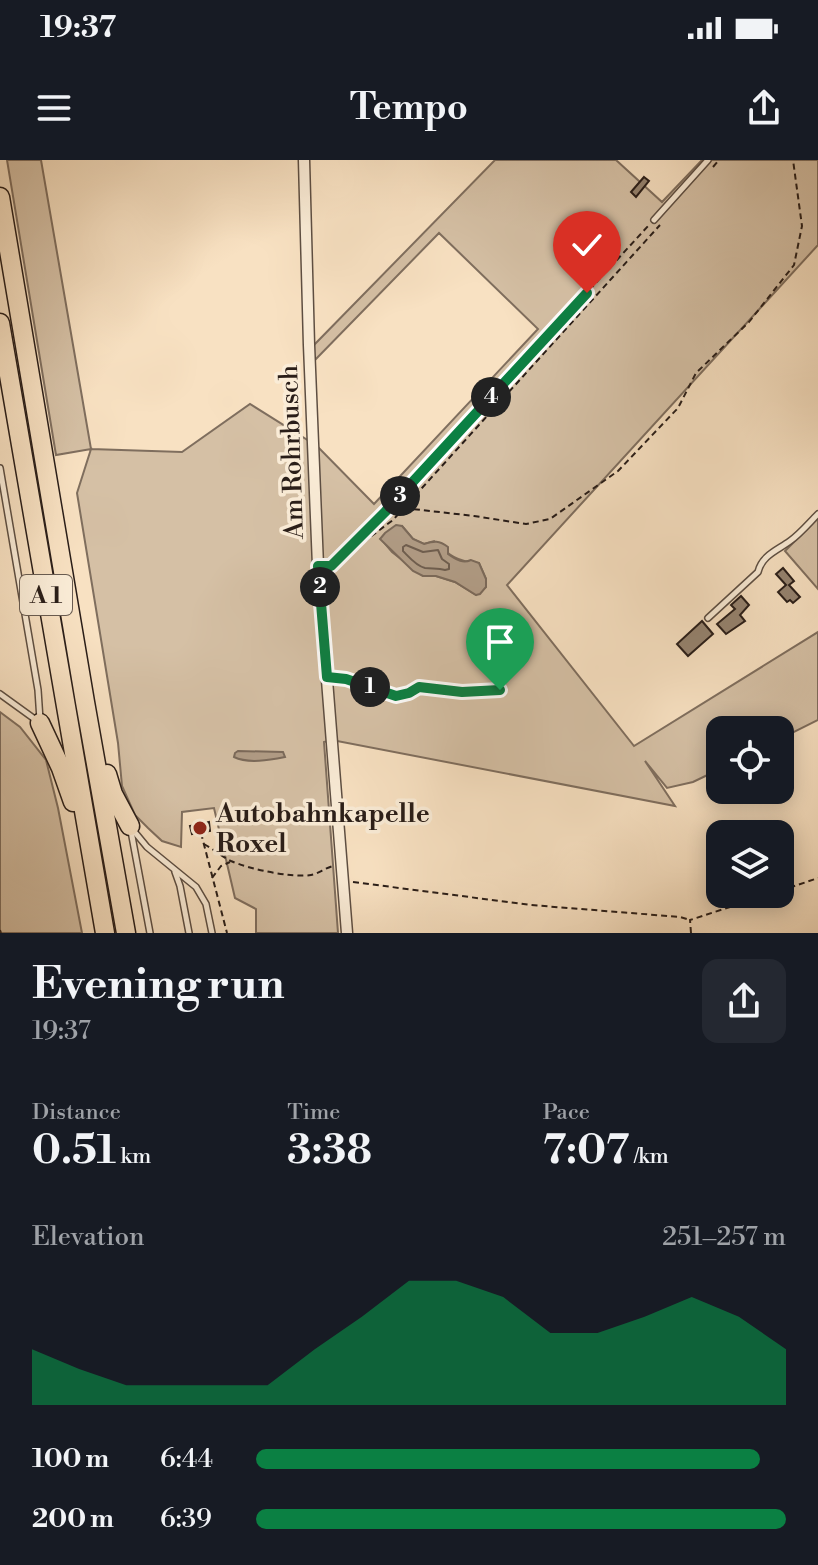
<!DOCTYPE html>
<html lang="en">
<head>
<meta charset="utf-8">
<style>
	:root { --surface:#171b24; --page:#242831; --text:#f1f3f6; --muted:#9ea1a6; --accent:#0b8043 }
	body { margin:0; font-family:"Libre Bodoni",serif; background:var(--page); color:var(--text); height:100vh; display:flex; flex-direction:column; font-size:30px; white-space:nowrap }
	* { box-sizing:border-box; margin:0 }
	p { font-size:26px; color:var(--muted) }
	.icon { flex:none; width:44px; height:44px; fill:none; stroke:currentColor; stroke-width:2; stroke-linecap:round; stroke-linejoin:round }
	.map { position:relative; height:773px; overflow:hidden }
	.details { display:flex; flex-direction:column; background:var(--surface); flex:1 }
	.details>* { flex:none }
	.fabs { position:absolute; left:706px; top:556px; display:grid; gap:16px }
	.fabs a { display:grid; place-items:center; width:88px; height:88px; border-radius:16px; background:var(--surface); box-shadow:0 4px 20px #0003; font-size:40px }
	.pin { position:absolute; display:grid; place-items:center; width:68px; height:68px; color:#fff; margin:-82px -34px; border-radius:50% 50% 50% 0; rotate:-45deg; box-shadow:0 0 8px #0007 }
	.pin .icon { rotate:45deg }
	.km { position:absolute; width:40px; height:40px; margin:-20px; border-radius:50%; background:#222; color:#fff; font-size:22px; line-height:40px; text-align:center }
	.round { display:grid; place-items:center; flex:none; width:84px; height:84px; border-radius:16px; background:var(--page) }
	.headline { display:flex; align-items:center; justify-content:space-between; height:136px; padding:0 32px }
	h1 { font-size:44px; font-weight:700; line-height:60px }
	.figures { display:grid; grid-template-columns:repeat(3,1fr); gap:12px; height:136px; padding:8px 32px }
	.figures div { display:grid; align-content:center }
	.figures b { font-size:40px; font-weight:700 }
	.figures small { font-size:22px; font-weight:400 }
	.figures p { font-size:22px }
	.chart { height:224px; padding:16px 32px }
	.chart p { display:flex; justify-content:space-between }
	.chart svg { width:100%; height:144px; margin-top:8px; fill:var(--accent); opacity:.7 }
	ul { padding:0 32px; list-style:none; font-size:26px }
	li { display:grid; grid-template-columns:128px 96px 1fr; align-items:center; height:60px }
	li i { height:20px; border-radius:10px; background:var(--accent) }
	.status { display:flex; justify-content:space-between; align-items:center; height:56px; padding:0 40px; background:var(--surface); direction:ltr }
	.status svg { height:22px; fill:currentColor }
	header { display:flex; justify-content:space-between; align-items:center; height:104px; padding:0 32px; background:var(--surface); font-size:36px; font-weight:700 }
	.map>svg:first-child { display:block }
	.green { fill:#d5c0a5; stroke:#7f6e5e; stroke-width:2; fill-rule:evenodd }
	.water { fill:#b29e88; stroke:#7b6a5b; stroke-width:2 }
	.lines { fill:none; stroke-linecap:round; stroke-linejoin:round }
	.shore { stroke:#6e5e50; stroke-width:2 }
	.building { fill:#958370; stroke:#291d18; stroke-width:2 }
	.service-casing { stroke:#5d4e42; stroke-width:8 }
	.minor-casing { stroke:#5d4e42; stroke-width:13 }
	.motorway-casing { stroke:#291d18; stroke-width:21 }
	.path { stroke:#291d18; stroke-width:2; stroke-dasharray:6 4; stroke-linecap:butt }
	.service { stroke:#faecd7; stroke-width:5 }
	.minor { stroke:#faecd7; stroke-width:10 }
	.motorway { stroke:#f8e1c2; stroke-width:18 }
	.route-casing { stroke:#fff; stroke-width:16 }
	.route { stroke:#0b8043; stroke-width:10 }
	.poi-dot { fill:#8f2418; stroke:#faecd7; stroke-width:3 }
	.labels { text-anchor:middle; stroke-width:7; stroke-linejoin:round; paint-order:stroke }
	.shield { fill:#faecd7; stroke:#685b51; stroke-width:2 }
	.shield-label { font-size:24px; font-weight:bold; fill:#291d18 }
	.street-label { font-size:26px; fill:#291d18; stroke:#faecd7 }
	.poi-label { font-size:26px; font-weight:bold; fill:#291d18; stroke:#faecd7; text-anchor:start }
</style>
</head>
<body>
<div class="status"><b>19:37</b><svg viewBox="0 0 49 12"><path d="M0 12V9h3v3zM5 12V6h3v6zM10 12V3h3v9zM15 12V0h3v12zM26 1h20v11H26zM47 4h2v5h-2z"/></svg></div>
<header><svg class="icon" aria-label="menu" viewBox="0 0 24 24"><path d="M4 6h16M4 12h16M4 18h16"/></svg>Tempo<svg class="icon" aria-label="share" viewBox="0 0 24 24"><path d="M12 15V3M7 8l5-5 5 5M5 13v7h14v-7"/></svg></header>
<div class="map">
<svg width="818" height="773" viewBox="0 0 818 773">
	<rect width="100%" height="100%" fill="#f8e1c2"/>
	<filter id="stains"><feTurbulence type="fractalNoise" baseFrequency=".0025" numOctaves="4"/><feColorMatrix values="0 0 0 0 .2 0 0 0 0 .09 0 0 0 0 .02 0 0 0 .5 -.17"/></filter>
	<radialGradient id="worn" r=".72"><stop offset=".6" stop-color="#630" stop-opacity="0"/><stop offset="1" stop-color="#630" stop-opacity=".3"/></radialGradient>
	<g class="green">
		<path d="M7,0H41L91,289L182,292L250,244L317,286L374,344L538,169L439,73L314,201V185L495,0H616L662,42L702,0H818V85L507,425L634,586L818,472V560L780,579V570H720V609L693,622L667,628L645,601L675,646L332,580L324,582L338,773H256V749L235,738L214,648L182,652L181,687L162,681L148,668L135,655L122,626L118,583L77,333L91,289L56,295ZM402,366L413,379L424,384L434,381C450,396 457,402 479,403L486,419V427L476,435L455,422L436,416H423L392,392L381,379Z"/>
		<polygon points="818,358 818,429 785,391"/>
		<polygon points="0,552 20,567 46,600 58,648 82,773 0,773"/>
	</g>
	<g class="water">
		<path d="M396,365L402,366L413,379L424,384C434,381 439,380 448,387V394C456,399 462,404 471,400L479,403L486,419V427L480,434L476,435L455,422L436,416H423L413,411L380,379L385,373Z"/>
		<path d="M238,591L283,592L285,597C270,600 248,604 234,597L235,593Z"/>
	</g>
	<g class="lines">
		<path class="shore" d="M406,385L423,392L438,390L442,399L449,404V409L445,410C438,408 432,409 425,408C416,406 409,397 403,391V387Z"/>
	</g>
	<g class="building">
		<polygon points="644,17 649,21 636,37 631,32"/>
		<polygon points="783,408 794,421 789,425 800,437 793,443 790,440 787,442 778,432 786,425 776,414"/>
		<polygon points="741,436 749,445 740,455 745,461 726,474 717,464 735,449 731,445"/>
		<polygon points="702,461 713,474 688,496 677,484"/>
		<polygon points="209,662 210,671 192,674 190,666"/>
	</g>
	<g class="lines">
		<defs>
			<g id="service">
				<polyline points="654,60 708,0"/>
				<polyline points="0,308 38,530 40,560"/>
				<path d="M708,458L758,412C762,395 778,390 790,381C800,374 809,363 818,354"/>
				<polyline points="0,534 36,560"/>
				<polyline points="133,670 147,687 196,727 206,744 212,773"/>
				<polyline points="131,671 150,773"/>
				<polyline points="175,712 180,726 189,773"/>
			</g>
			<polyline id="minor" points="304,0 309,185 318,406 347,773"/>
			<g id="motorway">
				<polyline points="0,37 85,542 126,773"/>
				<polyline points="0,163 105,773"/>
				<polyline points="40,563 61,608 73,642"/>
				<polyline points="107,614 113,634 130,666"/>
			</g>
		</defs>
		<use href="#service" class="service-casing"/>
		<use href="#minor" class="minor-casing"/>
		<use href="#motorway" class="motorway-casing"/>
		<g class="path">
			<polyline points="713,7 719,0"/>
			<polyline points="404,348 474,356 526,364 550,359 618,311 678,248 696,213 749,162 794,105 802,66 793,0"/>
			<polyline points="337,400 385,352 649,65"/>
			<polyline points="331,406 393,360 660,65"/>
			<polyline points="336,518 346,519 396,536 409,533 419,527 462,532 500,530"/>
			<polyline points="201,673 227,773"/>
			<path d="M204,684C213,689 221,696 231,701C249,709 291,718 311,715C318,714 325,708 333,706"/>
			<polyline points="212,718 221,706 230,702"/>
			<polyline points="353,722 531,745 680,757 690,760"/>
			<polyline points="780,731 818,718"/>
			<polyline points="0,770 1,773"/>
			<polyline points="691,773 690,760 770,734"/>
		</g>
		<use href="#service" class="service"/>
		<use href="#minor" class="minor"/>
		<use href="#motorway" class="motorway"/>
	</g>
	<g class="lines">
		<defs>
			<polyline id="route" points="500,530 462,532 419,527 409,533 396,536 346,519 327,517 318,406 331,406 385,352 587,133"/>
		</defs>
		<use href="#route" class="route-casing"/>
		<use href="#route" class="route"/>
	</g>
	<circle class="poi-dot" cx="200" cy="668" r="8"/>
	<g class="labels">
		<rect class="shield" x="20" y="415" width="52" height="40" rx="6"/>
		<g class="shield-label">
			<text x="46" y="443">A 1</text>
		</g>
		<g class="street-label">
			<text transform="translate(291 292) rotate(-92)" y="9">Am Rohrbusch</text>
		</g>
		<g class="poi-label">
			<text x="216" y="662">Autobahnkapelle<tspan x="216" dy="30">Roxel</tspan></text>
		</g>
	</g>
	<rect width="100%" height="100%" filter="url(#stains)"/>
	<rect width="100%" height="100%" fill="url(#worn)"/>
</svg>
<div class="fabs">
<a><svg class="icon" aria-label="locate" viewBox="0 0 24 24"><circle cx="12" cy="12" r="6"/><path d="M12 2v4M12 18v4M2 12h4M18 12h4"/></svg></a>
<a><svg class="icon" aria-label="layers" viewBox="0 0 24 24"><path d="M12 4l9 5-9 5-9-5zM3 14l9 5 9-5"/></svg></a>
</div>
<div class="pin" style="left:500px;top:530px;background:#1e9e55"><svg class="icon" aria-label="arrive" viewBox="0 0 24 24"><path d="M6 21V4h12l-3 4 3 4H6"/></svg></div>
<div class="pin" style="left:587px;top:133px;background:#d93025"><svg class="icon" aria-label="check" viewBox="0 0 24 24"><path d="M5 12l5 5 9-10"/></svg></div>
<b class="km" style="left:370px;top:527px">1</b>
<b class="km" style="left:320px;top:427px">2</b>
<b class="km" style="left:400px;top:336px">3</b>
<b class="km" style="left:491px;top:237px">4</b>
</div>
<section class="details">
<div class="headline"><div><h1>Evening run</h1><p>19:37</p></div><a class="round"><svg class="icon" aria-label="share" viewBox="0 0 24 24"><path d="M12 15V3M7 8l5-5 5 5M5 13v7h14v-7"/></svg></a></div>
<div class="figures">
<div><p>Distance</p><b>0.51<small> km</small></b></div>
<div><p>Time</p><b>3:38</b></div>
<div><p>Pace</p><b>7:07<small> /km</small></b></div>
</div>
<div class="chart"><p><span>Elevation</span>251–257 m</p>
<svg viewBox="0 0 160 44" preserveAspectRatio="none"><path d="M0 44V27L10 33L20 38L30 38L40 38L50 38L60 27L70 17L80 6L90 6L100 11L110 22L120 22L130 17L140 11L150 17L160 27V44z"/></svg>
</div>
<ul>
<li><b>100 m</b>6:44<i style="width:95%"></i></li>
<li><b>200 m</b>6:39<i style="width:100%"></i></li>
</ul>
</section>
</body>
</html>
